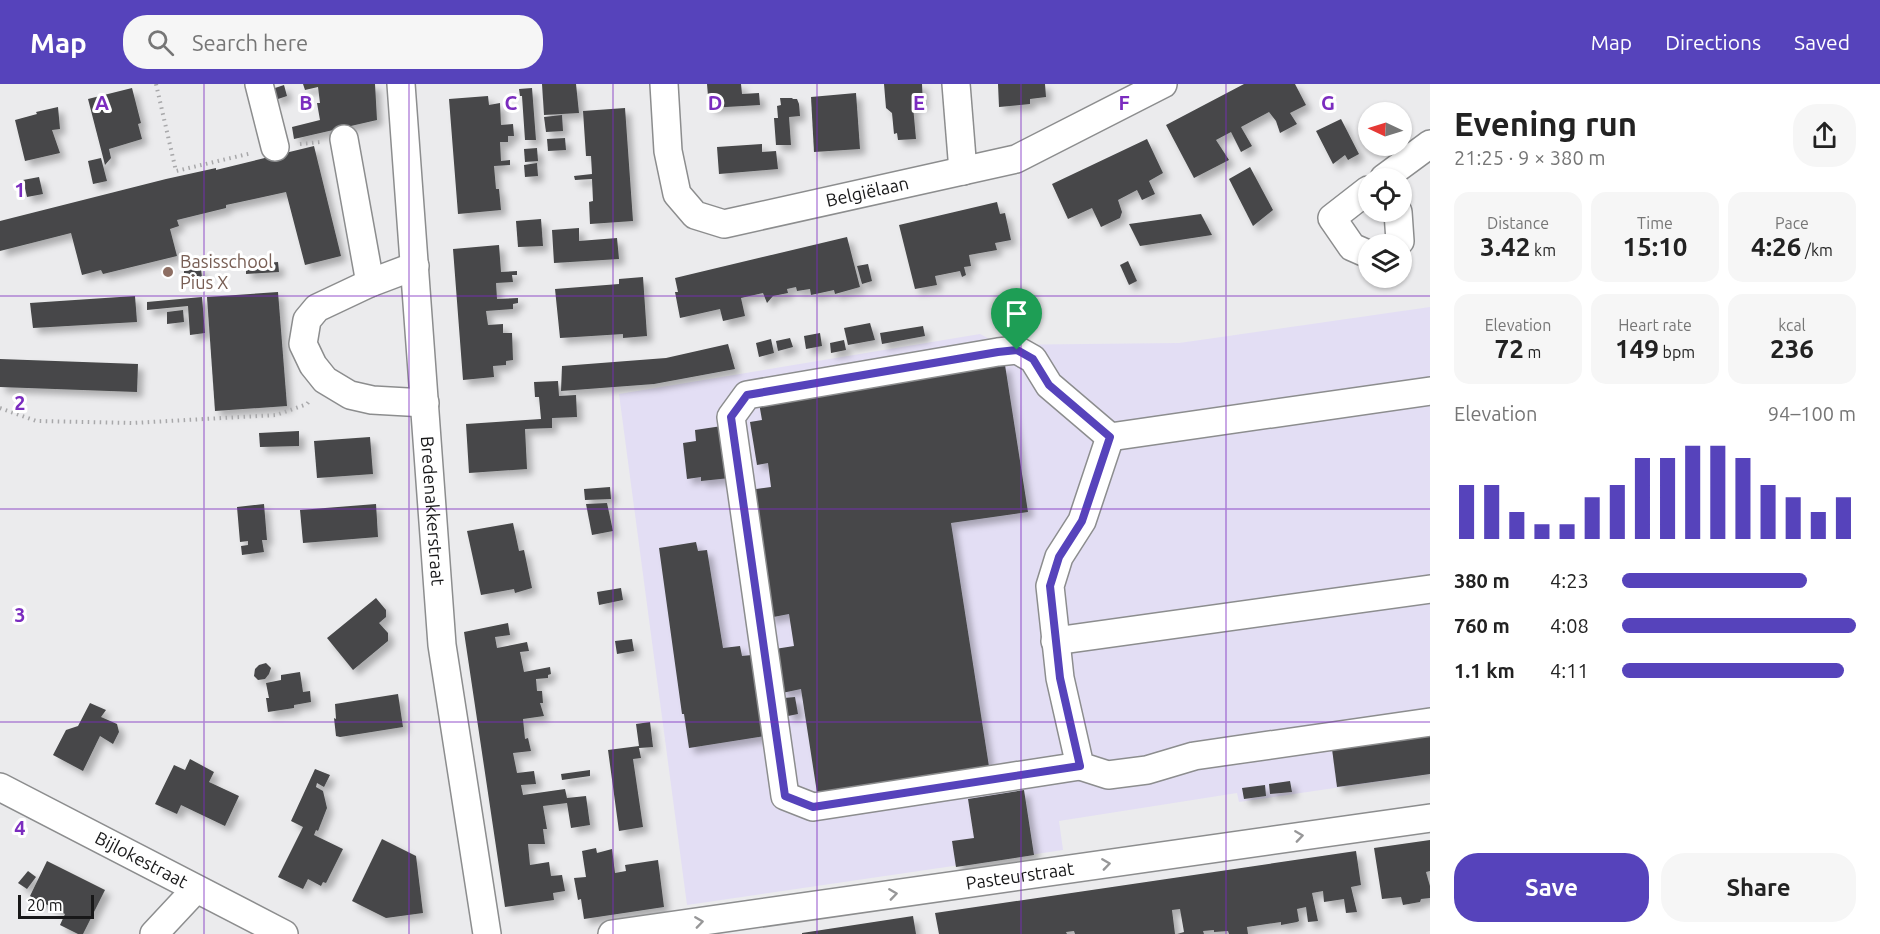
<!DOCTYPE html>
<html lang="en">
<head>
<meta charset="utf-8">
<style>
	:root { --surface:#fff; --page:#f6f6f6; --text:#222; --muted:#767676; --accent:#5643bb }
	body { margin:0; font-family:Ubuntu,sans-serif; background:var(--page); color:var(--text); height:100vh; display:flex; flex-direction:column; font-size:22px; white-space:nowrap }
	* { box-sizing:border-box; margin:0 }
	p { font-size:20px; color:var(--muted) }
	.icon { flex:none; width:33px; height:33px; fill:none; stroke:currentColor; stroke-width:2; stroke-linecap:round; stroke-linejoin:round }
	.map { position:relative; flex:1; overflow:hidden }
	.sheet { display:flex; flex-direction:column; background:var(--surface); width:450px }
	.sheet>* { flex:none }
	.needle { width:39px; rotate:274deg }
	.tools { position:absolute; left:1358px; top:18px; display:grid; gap:12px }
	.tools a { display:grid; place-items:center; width:54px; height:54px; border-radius:50%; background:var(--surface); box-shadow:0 2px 4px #0004; font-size:30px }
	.scale { position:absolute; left:18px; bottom:15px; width:76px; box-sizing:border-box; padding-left:6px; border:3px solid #181819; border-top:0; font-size:16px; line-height:21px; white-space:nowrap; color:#181819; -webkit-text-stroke:4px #fff; paint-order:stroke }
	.pin { position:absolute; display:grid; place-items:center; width:51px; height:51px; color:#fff; margin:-62px -26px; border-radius:50% 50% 50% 0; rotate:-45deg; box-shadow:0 0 6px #0007 }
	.pin .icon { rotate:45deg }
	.round { display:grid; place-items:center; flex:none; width:63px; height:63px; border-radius:24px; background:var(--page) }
	.overview { display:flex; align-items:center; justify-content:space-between; height:102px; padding:0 24px }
	h1 { font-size:33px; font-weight:600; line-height:45px }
	.figures { display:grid; grid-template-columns:repeat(3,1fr); gap:9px; height:102px; padding:6px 24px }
	.figures div { display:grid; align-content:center; border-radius:15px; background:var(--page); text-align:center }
	.figures b { font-size:26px; font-weight:600 }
	.figures small { font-size:16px; font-weight:400 }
	.figures p { font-size:16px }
	.chart { height:168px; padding:12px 24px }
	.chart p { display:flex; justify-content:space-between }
	.chart svg { width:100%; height:108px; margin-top:6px; stroke:var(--accent); stroke-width:6 }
	.button { display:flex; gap:12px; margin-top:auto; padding:12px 24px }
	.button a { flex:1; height:69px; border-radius:24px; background:var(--accent); color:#fff; font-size:24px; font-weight:600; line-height:69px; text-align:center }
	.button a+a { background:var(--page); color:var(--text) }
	ul { padding:0 24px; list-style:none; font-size:20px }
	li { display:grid; grid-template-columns:96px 72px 1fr; align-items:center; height:45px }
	li i { height:15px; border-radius:8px; background:var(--accent) }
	header { display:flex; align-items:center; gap:36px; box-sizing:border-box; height:84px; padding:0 30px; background:var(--accent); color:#fff }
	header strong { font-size:28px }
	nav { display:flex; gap:33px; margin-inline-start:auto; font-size:21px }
	.search { width:420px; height:54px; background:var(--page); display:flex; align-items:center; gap:15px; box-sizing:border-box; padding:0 21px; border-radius:24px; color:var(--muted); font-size:22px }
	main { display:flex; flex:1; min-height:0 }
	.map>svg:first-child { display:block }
	.industrial { fill:#e3def4 }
	.building { fill:#464748; filter:url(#shadow) }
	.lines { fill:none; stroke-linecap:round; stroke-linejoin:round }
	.minor-casing { stroke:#8c8d8e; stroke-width:30 }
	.path { stroke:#a8a8aa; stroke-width:4; stroke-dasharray:1.5 4.5; stroke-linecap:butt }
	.minor { stroke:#fff; stroke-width:27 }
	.oneway { stroke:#979798 }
	.route-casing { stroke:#fff; stroke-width:12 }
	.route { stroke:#5643bb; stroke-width:8 }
	.grid { fill:none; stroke:#7b2cbf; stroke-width:1.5; stroke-opacity:0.55 }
	.education-dot { fill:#8d6e63; stroke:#fff; stroke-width:2 }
	.labels { text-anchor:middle; stroke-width:6; stroke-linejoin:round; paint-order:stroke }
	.street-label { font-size:18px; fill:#181819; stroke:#fff }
	.education-label { font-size:18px; fill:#785e54; stroke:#fff; text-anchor:start }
	.grid-label { font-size:20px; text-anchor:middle; font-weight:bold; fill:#7b2cbf; stroke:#fff; stroke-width:6; stroke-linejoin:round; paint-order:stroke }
</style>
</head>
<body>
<header>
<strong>Map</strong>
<div class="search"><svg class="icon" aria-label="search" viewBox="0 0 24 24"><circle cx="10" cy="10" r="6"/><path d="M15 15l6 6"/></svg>Search here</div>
<nav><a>Map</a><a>Directions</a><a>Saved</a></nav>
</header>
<main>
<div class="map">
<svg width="1430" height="850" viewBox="0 0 1430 850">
	<defs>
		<filter id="shadow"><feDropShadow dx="5.5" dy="5.5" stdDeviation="3" flood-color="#0004"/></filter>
	</defs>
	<rect width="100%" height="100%" fill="#ebebed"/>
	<polygon class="industrial" points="1430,223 1430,690 1239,718 1237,709 1059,737 1063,766 687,821 619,310 980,250 1001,261 1179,259"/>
	<g class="building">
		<polygon points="303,0 375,0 377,36 294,55 292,43 320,36 317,19 320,19 318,3 305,6"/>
		<polygon points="542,0 576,0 579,29 544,31"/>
		<polygon points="707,0 741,0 742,10 759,9 760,21 709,24"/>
		<polygon points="884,0 922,0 923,21 913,22 916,55 898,56 897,49 894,50 892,29 886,24"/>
		<polygon points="998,0 1045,0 1046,13 1030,15 1030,20 999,23"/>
		<polygon points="1244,0 1295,0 1306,21 1290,29 1297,40 1280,49 1276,37 1269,28 1241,43 1252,62 1241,68 1231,48 1216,56 1229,76 1194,94 1166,41"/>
		<polygon points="284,1 287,12 275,16 272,5"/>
		<polygon points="132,4 141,39 138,40 142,55 109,65 111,74 105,81 88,15"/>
		<polygon points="532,4 536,56 525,56 522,12 520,12 519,5"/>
		<polygon points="856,9 860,65 814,68 811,13"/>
		<polygon points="488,12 489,21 500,19 501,41 513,40 514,52 508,52 508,58 500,58 501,77 510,76 510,81 494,82 496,105 499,105 501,126 458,130 449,15"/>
		<polygon points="780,14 792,14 793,15 797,15 799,20 800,32 789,33 791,61 776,61 774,34 778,34 777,22 781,21"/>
		<polygon points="58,23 60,45 52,46 60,69 25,77 15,36 37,30 36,28"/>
		<polygon points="625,24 633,137 590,140 589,118 593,117 592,95 575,96 574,92 592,90 591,72 586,72 583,27"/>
		<polygon points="562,31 563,47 546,48 544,33"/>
		<polygon points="1341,35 1359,70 1348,76 1345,71 1333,80 1316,47"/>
		<polygon points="565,54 566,66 548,67 547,55"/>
		<polygon points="1147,55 1163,89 1149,97 1155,110 1142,116 1137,106 1118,116 1122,128 1120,134 1101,143 1092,124 1068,135 1052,100"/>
		<polygon points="762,60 762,68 776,67 778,85 719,90 717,63"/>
		<polygon points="314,62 341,172 305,181 286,108 226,121 226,124 177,136 179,142 170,145 177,172 103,190 101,186 82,191 71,149 0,167 0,137 166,95 216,84 216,86"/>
		<polygon points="537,64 538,77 525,78 524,65"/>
		<polygon points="101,74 107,97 93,100 88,77"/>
		<polygon points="537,79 538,92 525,93 524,81"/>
		<polygon points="1250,83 1273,126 1253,142 1229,95"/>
		<polygon points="39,93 43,110 27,113 23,96"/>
		<polygon points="997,118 1000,130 1005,129 1011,156 995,159 997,166 969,171 971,182 964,183 966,191 962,193 960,187 935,192 937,201 915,205 899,141"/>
		<polygon points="1201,130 1212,151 1140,162 1129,140"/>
		<polygon points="541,135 543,162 518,163 516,137"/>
		<polygon points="579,144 579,157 617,154 619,175 554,179 552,146"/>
		<polygon points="847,153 860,203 835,210 834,206 811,211 810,205 797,207 796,203 787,205 788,209 773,212 767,219 763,209 741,214 745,232 723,237 720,225 680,234 675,208 678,208 675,194"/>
		<polygon points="499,161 501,188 517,187 517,191 512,191 513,198 496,199 497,215 518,214 518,219 513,220 513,225 486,227 488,241 503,240 503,249 512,249 513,276 506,277 506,281 493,282 494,293 463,296 453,165"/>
		<polygon points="1128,177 1137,197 1129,201 1120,181"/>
		<polygon points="278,178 279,188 246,190 246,180"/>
		<polygon points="868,180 872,197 862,200 857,182"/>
		<polygon points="201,184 202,194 184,194 184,185"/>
		<polygon points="643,193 647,252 623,254 623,250 560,254 555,205 619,200 619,195"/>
		<polygon points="278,208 287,322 215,327 207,213"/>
		<polygon points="1017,208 1020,225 1001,229 998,213"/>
		<polygon points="135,212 137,238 33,244 30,219"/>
		<polygon points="202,213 205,249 190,251 188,222 147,226 147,218"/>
		<polygon points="183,226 184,238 167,240 167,228"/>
		<polygon points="870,239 875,256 848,261 844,244"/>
		<polygon points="923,242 925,252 882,260 880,249"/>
		<polygon points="820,249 822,262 806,265 804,252"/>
		<polygon points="790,254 793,263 778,267 776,257"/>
		<polygon points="771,255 774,269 759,273 756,259"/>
		<polygon points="844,256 846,266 831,269 830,259"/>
		<polygon points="728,260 735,285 654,300 561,307 562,282 666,274"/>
		<polygon points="0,275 138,280 137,308 0,303"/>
		<polygon points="1005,281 1028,428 951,439 990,689 818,715 801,605 782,609 775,565 794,562 789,530 768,534 749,406 771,403 768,379 757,381 750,338 762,336 759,319"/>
		<polygon points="558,297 559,312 576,311 577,333 552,334 552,344 525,345 527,385 469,389 466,340 541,335 539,313 535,313 534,298"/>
		<polygon points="722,342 730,394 701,397 701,393 687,395 683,359 696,357 695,346"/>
		<polygon points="299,347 299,362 260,363 259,349"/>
		<polygon points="370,353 373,390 317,394 314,357"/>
		<polygon points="610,403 611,415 585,416 584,405"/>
		<polygon points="607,419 613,447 592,451 586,420"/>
		<polygon points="264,420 267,456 262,456 264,468 242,471 241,462 248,461 248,457 240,458 237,423"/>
		<polygon points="376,420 378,453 303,459 300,426"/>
		<polygon points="513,439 519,467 524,466 532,504 515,509 514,505 481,511 467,447"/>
		<polygon points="696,458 698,467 707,466 723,564 740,562 742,572 752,571 765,652 689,664 684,630 682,630 659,464"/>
		<polygon points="621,504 623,516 599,521 597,508"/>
		<polygon points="376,514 386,526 386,533 379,539 388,549 388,557 353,586 327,554"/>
		<polygon points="508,539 510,551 495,553 497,564 527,558 529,567 520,568 524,588 550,583 551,590 548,591 548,594 536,595 537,607 542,607 543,619 540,619 544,632 523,635 525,655 528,654 531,667 513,669 517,689 534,687 536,700 521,701 523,711 565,705 567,714 586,712 590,741 571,744 567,719 543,722 547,745 543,745 545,760 528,760 530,781 549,778 551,792 562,791 565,807 553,809 554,816 505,823 464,548"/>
		<polygon points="632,555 634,567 617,570 615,557"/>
		<polygon points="266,579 271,584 269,590 265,595 258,596 254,592 255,585 259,581"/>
		<polygon points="300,588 303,608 310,607 311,618 294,621 294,624 268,628 266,614 269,614 266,599 281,596 281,591"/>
		<polygon points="398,610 403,643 340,653 336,652 334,634 336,635 335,620"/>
		<polygon points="795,613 798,630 788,632 784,614"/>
		<polygon points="90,619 106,626 101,633 117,640 119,648 113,660 100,652 83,687 53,671 66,646 78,642"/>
		<polygon points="650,638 653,663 639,664 641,674 633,675 643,743 619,747 608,666 639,662 636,640"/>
		<polygon points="1430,650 1430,690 1337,703 1332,665"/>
		<polygon points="190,675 214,688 209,698 239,712 225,742 181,721 177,730 155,720 174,681 185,686"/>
		<polygon points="315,685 330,691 324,703 317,699 316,703 323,707 327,724 318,747 316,746 314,751 343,765 326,799 323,798 321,802 308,795 303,805 278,793 303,743 291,737"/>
		<polygon points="590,686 590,692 562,696 561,690"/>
		<polygon points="1290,697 1292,708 1270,710 1269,700"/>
		<polygon points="1265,701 1266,712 1244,715 1242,704"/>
		<polygon points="1024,706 1034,771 956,783 952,757 974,754 968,715"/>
		<polygon points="382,755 416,772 423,829 386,834 352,817"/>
		<polygon points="1430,756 1430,787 1426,788 1430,802 1430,814 1421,815 1420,818 1403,821 1401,813 1382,815 1374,764"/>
		<polygon points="596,764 597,769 612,765 615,789 626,787 625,781 658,776 664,823 584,835 581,815 578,816 574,794 586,793 582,767"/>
		<polygon points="1356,767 1361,801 1351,803 1357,828 1346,829 1344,815 1324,818 1323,807 1312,809 1318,837 1308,838 1306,823 1297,825 1299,837 1297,838 1281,841 1281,838 1247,843 1248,850 1229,850 1228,847 1214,848 1214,846 1203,847 1204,850 1177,850 1184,848 1180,825 1172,826 1175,850 1075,850 1074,847 1066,848 1067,850 939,850 935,829"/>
		<polygon points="47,777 105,806 83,850 78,850 60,841 65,830 30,812"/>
		<polygon points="28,787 36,793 27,805 18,799"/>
		<polygon points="913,832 916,850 802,850 802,849"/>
	</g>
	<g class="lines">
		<defs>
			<g id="minor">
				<polyline points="259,0 275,63"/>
				<path id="s1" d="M401,0L442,561L487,850"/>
				<path id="s2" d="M664,0L668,67L677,110L695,131L724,140L1016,75L1163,0"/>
				<polyline points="956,0 963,87"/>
				<polyline points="344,55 370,199"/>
				<polyline points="1384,94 1430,60"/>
				<polyline points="1368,106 1332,134 1352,163 1368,170"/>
				<polyline points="1397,160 1400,157 1398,128"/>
				<polyline points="415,182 370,199 317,224 307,236 303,260 313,281 325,296 350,311 372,316 425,319"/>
				<polyline points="1110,353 1082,437 1059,473 1050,502 1060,594 1080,682 1108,691 1147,686 1194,672 1430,638"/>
				<polyline points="1055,557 1430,505"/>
				<polyline points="1080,682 813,723 785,712 731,333 747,311 998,268 1017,266 1033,275 1049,301 1110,353 1430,307"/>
				<path id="s3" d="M0,703L284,850"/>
				<polyline points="154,850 196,805"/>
				<path id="s4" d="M612,850L1430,734"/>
			</g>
		</defs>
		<use href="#minor" class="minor-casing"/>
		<g class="path">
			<polyline points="156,0 176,87 252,69"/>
			<polyline points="300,60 320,58"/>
			<polyline points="0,324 36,337 133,339 276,331 307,320 310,316"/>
		</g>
		<use href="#minor" class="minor"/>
	</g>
	<defs><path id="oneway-chevron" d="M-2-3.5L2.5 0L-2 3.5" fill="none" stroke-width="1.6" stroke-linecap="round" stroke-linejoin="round" transform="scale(1.5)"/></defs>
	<g class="oneway">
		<use href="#oneway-chevron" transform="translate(1299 752) rotate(-8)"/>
		<use href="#oneway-chevron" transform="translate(1106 780) rotate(-8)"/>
		<use href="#oneway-chevron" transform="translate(893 810) rotate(-8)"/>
		<use href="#oneway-chevron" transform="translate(699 838) rotate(-8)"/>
	</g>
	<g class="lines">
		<defs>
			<polygon id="route" points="1017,266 1033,275 1049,301 1110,353 1082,437 1059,473 1050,502 1060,594 1080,682 813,723 785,712 731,333 747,311 998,268"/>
		</defs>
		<use href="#route" class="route-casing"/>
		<use href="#route" class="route"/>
	</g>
	<path class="grid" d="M204,0V850M409,0V850M613,0V850M817,0V850M1021,0V850M1226,0V850M0,212H1430M0,425H1430M0,638H1430"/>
	<circle class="education-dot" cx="168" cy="188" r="6"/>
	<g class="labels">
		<g class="street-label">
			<text dy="6" stroke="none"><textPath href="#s2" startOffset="316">Belgiëlaan</textPath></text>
			<text dy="6" stroke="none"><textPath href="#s1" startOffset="428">Bredenakkerstraat</textPath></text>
			<text dy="6" stroke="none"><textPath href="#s3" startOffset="159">Bijlokestraat</textPath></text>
			<text dy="6" stroke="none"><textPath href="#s4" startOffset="412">Pasteurstraat</textPath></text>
		</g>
		<g class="education-label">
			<text x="180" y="184">Basisschool<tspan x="180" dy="21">Pius X</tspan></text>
		</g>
	</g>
	<g class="grid-label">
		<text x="102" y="26">A</text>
		<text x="306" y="26">B</text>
		<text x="511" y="26">C</text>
		<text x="715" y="26">D</text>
		<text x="919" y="26">E</text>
		<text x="1124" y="26">F</text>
		<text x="1328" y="26">G</text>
		<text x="20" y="113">1</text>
		<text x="20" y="326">2</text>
		<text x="20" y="538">3</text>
		<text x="20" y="751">4</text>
	</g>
</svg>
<div class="tools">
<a><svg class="needle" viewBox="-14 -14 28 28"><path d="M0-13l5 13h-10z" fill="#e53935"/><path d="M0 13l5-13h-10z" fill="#767676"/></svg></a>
<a><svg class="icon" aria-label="locate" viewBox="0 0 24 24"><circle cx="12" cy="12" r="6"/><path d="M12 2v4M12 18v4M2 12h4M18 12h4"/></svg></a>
<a><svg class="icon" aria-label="layers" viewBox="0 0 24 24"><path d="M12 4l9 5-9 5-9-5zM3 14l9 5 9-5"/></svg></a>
</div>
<div class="scale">20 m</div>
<div class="pin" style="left:1017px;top:266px;background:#1e9e55"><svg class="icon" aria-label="arrive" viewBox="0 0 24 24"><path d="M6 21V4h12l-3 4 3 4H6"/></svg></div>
</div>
<section class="sheet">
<div class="overview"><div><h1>Evening run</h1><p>21:25 · 9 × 380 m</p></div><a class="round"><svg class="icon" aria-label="share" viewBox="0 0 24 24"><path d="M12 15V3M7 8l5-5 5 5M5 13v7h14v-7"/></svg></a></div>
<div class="figures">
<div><p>Distance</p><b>3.42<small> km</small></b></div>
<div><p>Time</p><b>15:10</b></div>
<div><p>Pace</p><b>4:26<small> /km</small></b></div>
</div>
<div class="figures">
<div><p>Elevation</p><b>72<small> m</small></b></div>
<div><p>Heart rate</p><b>149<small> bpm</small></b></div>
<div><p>kcal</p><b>236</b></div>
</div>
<div class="chart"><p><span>Elevation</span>94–100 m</p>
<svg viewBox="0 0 160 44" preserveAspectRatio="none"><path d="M5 44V22M15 44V22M25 44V33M35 44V38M45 44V38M55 44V27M65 44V22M75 44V11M85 44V11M95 44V6M105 44V6M115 44V11M125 44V22M135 44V27M145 44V33M155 44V27"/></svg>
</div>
<ul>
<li><b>380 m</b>4:23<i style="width:79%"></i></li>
<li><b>760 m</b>4:08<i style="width:100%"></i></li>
<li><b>1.1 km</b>4:11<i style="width:95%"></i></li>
</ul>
<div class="button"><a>Save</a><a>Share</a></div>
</section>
</main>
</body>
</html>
